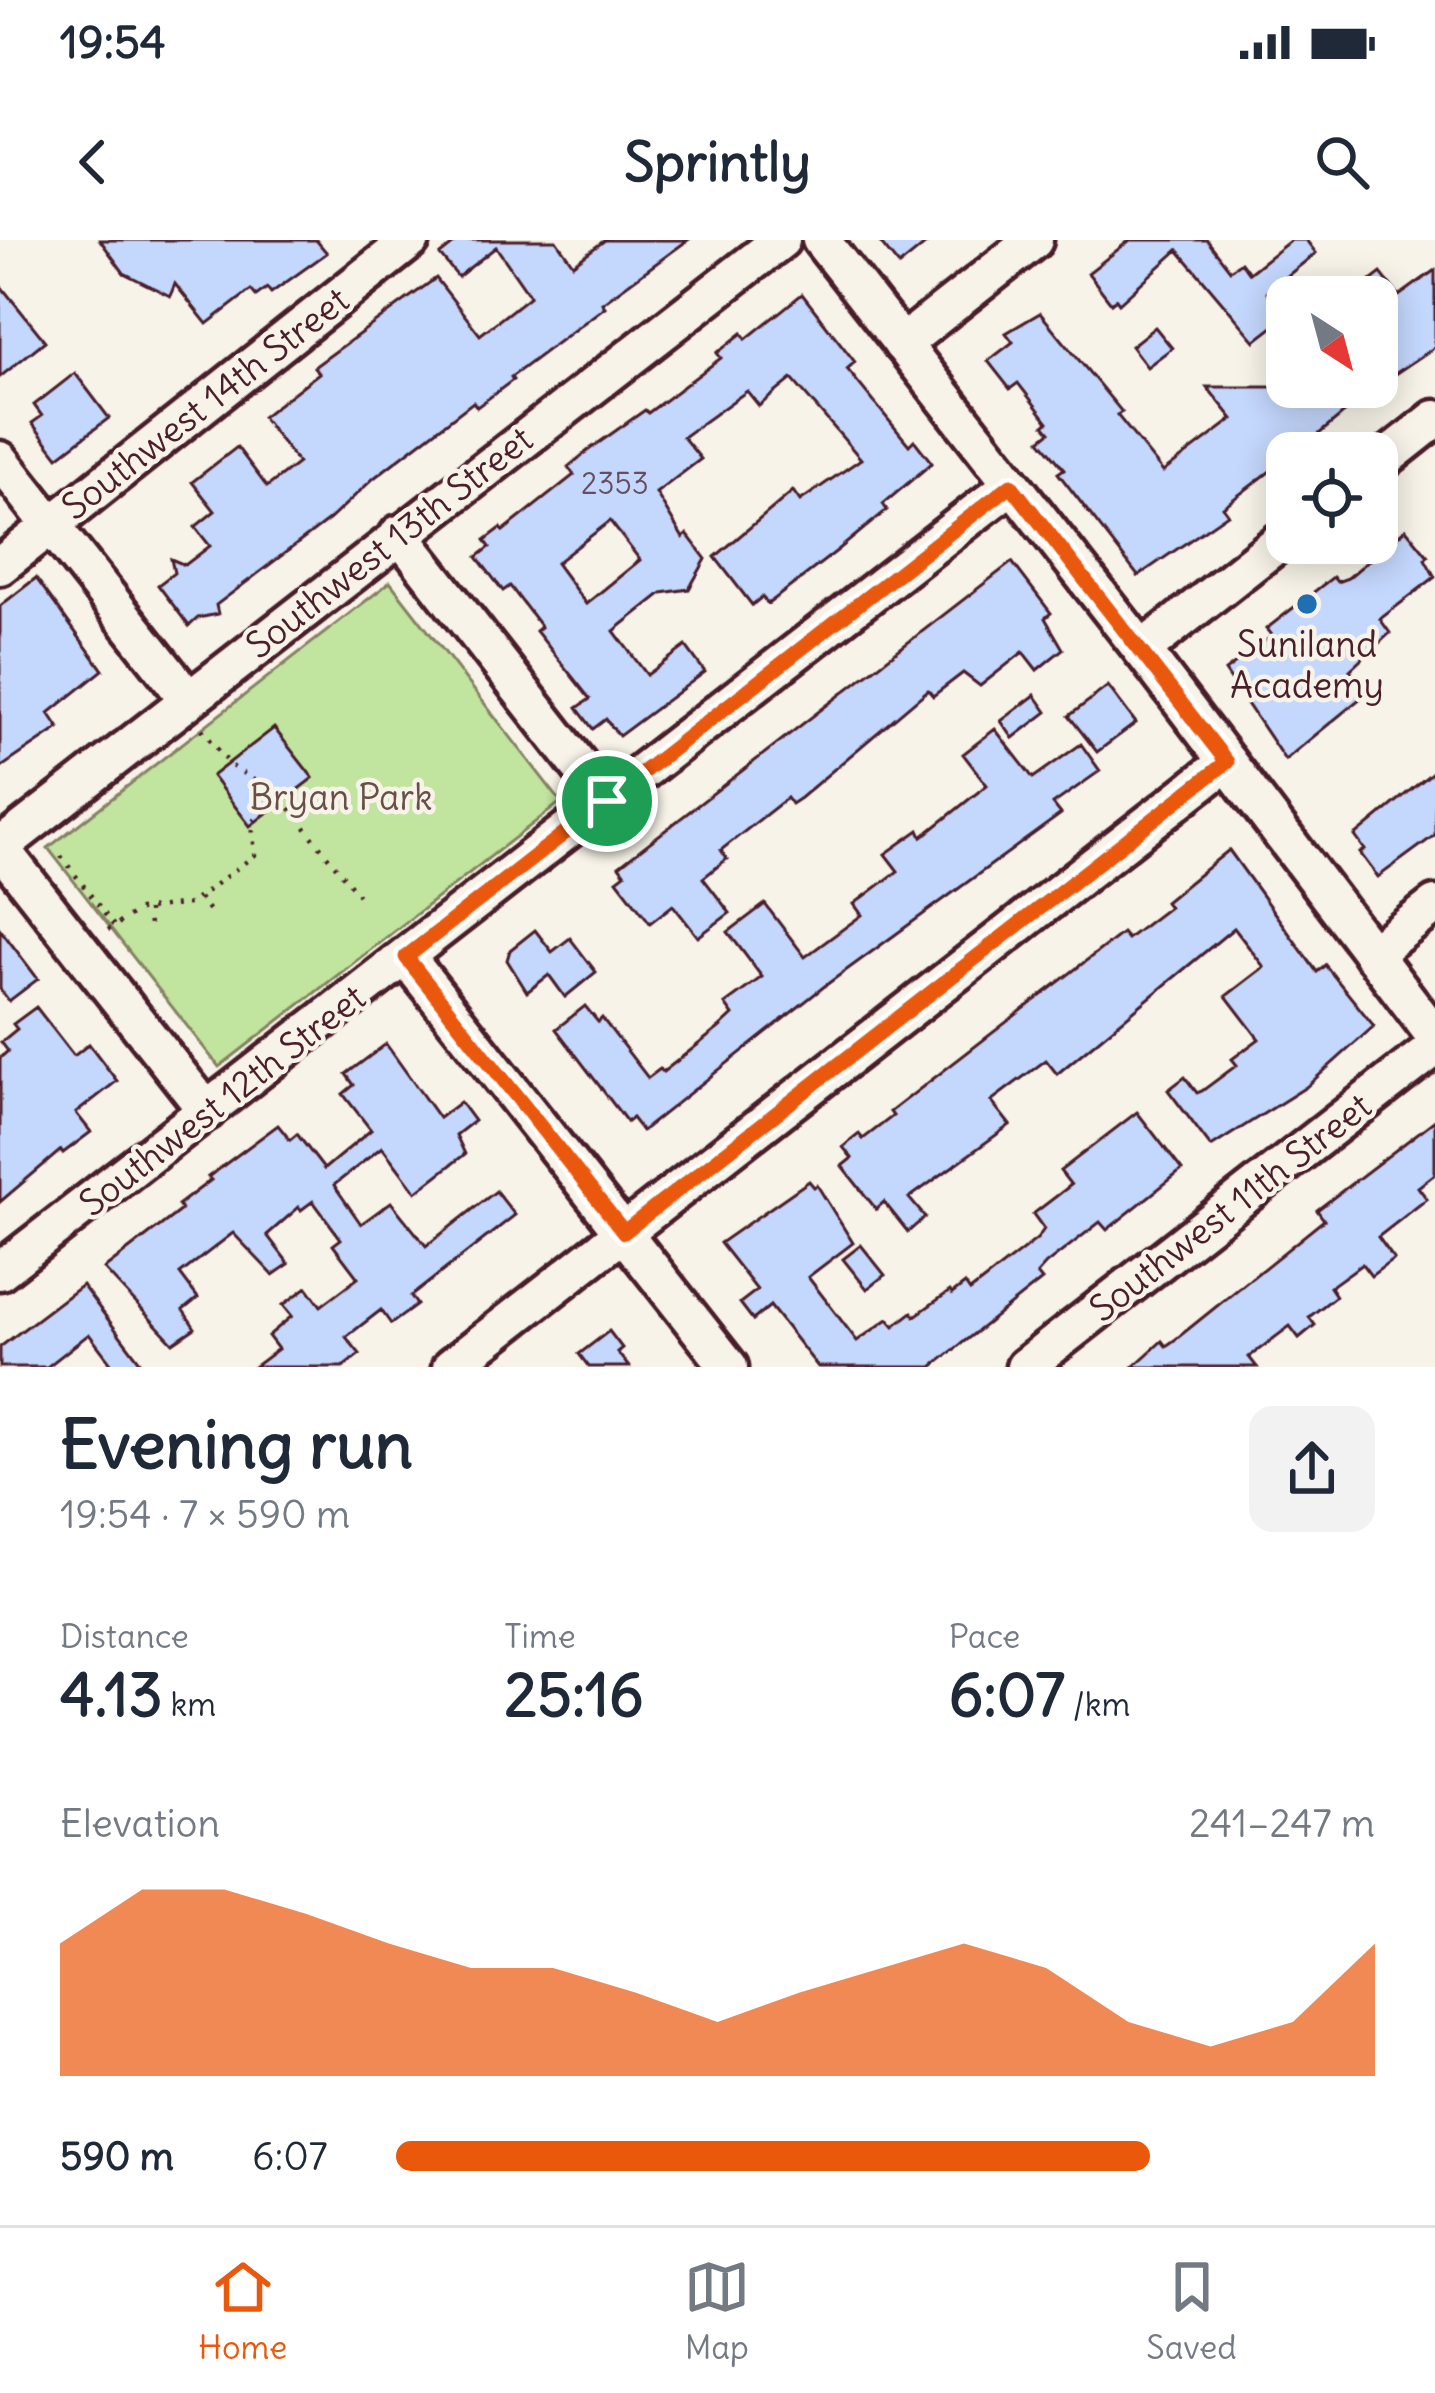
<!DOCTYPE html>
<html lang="en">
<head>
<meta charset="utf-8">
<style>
	:root { --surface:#fff; --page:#f2f2f3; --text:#1f2937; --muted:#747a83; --line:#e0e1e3; --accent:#ea580c }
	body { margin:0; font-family:Delius,sans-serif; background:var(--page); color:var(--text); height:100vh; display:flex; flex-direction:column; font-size:45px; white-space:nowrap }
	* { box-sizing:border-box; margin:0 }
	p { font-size:39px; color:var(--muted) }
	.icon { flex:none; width:66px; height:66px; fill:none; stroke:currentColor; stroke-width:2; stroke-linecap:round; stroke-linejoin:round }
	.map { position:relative; height:1127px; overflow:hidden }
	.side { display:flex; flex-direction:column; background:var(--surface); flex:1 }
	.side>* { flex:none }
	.needle { width:78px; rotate:144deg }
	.tools { position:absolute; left:1266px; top:36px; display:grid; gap:24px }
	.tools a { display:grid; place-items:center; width:132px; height:132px; border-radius:24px; background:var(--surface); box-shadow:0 6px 30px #0003; font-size:60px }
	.pin { position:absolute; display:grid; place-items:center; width:102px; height:102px; color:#fff; margin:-51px; border:6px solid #fff; border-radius:50%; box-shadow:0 3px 12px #0007 }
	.round { display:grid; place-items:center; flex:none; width:126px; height:126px; border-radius:24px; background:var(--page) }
	.overview { display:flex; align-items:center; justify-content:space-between; height:204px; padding:0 60px }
	h1 { font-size:66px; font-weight:800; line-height:90px }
	.metrics { display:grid; grid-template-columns:repeat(3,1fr); gap:18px; height:204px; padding:12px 60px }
	.metrics div { display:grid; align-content:center }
	.metrics b { font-size:60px; font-weight:800 }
	.metrics small { font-size:33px; font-weight:400 }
	.metrics p { font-size:33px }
	.chart { height:336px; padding:24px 60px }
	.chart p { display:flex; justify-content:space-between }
	.chart svg { width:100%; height:216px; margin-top:12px; fill:var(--accent); opacity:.7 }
	ul { padding:0 60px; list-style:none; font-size:39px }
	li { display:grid; grid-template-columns:192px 144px 1fr; align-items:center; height:90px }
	li i { height:30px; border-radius:15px; background:var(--accent) }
	.status { display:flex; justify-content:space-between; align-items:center; height:84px; padding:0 60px; background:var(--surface); direction:ltr }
	.status svg { height:33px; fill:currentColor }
	header { display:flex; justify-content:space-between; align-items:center; height:156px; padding:0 60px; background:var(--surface); font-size:54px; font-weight:800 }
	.menu { display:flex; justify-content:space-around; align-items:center; height:168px; border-top:3px solid var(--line); background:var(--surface); font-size:33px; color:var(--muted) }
	.menu a { display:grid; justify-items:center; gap:6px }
	.menu .selected { color:var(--accent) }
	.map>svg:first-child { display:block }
	.green { fill:#c1e49e; stroke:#868264; stroke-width:3 }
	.building { fill:#c4d7fc; stroke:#4a1f2b; stroke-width:3; fill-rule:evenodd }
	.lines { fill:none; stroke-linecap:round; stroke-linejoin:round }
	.minor-casing { stroke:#4a1f2b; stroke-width:45 }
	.path { stroke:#4a1f2b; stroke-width:4.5; stroke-dasharray:3 9; stroke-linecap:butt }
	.minor { stroke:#f7f3e8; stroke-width:36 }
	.route-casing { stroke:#fff; stroke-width:24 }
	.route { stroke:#ea580c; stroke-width:15 }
	.poi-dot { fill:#1f6fb2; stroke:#f7f3e8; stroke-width:4.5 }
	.labels { text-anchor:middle; stroke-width:9; stroke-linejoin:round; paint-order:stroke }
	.number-label { font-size:30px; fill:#684d5f }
	.street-label { font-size:36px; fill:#4a1f2b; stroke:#f7f3e8 }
	.poi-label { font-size:36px; fill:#4a1f2b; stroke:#f7f3e8 }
	.park-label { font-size:36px; fill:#685048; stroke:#f7f3e8 }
</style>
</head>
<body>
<div class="status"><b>19:54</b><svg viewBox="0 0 49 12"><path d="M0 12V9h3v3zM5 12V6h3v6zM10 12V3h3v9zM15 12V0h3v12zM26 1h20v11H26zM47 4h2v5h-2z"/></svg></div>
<header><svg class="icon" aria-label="back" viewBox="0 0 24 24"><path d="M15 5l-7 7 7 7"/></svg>Sprintly<svg class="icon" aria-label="search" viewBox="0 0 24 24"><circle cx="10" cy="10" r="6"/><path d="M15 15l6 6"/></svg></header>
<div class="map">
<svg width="1435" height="1127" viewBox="0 0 1435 1127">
	<rect width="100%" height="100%" fill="#f7f3e8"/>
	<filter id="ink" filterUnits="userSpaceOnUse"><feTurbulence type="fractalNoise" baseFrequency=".00833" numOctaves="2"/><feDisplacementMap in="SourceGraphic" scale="24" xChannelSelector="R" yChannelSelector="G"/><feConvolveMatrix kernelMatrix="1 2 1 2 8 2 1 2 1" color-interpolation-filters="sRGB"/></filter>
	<g filter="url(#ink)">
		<polygon class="green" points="390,342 561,562 219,827 48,608"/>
		<g class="building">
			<polygon points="100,0 316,0 327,13 271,53 267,48 256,56 251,50 207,84 175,44 170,56 124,33"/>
			<polygon points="459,0 556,0 573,24 605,0 688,0 602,63 605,67 511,137 513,140 477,167 473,162 374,238 330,279 216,365 218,374 198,378 189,386 158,345 174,333 171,319 185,325 210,306 195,287 215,271 192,242 237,207 267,247 298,223 262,177 319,133 314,127 436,38 480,95 530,56 496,7 458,37 440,15"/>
			<polygon points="878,0 931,0 899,26"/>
			<polygon points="1130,0 1207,0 1230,30 1241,22 1249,33 1291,0 1306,0 1316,13 1267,52 1286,77 1255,101 1178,10 1119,63 1116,59 1111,63 1088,33"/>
			<polygon points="1435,30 1435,107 1377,146 1377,57 1363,47 1381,33 1399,56"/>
			<polygon points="0,45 45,101 0,137"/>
			<path d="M802,54L855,122L847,129L909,205L914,200L932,223L883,264L887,270L838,310L768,364L762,357L752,365L715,317L793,251L800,261L861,219L792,139L759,166L747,151L683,197L701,219L656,253L683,298L687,294L706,319L689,349L662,353L614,391L647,435L686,406L705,432L619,496L606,479L593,489L577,468L590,459L536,391L541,387L510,346L503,351L477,317L490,307L485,300L501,288L503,291L574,235L568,227L590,209L645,170L648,173L721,118L717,113L742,93L746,99ZM610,281L640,320L586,364L556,323Z"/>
			<polygon points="1040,73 1122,172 1117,175 1163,232 1233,179 1207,147 1376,147 1314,198 1317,201 1301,213 1287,213 1287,223 1275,232 1273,229 1223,267 1228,274 1138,336 1058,233 1064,229 1040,200 1050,192 1044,185 1048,182 1018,143 1010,149 988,121 1013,102 1006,93"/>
			<polygon points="1155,87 1172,108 1147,127 1131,106"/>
			<polygon points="75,133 109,178 58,217 32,183 42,176 34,165"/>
			<polygon points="1406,289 1428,316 1425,319 1435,337 1380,379 1390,393 1350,430 1367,453 1285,520 1225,431 1272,396 1266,389 1333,337 1337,342 1348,338"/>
			<polygon points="1012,322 1051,373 1045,378 1063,409 1037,430 1023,412 980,446 963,433 933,456 928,450 800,558 791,564 787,558 721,610 727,619 703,638 730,673 698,697 673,665 650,683 617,640 625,634 619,626"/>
			<polygon points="36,338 103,430 49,473 59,488 0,528 0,366"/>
			<polygon points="1108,446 1136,483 1097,512 1069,476"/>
			<polygon points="1035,455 1047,472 1013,498 1001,481"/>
			<polygon points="274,488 313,538 250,586 212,536"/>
			<polygon points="995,489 1033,538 1081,504 1100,531 1053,564 1061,574 826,745 642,891 632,878 627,882 556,789 585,766 598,782 602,778 648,838 660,829 663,832 719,788 733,775 725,764 762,737 728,692 765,664 805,717 862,675 854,664 898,631 885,614 919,590 922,597 987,545 963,514"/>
			<polygon points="1435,530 1435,595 1378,637 1360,613 1365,610 1355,596"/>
			<polygon points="1229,610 1317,732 1325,725 1374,786 1306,847 1211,907 1168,850 1185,837 1197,853 1202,851 1237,825 1232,819 1259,799 1226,756 1264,727 1234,688 1057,834 1046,820 991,861 1010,885 909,958 925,977 908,992 884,962 876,969 842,926 852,918 843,907 859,894 863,899 893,876 890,872 1122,693 1127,699 1169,667 1165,662"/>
			<polygon points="0,689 38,739 9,761 0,749"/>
			<polygon points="535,690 552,712 570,698 596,732 565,757 549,735 527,752 507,720 510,710"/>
			<polygon points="36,767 74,816 89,804 117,841 76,873 91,892 63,913 61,910 0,962 0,818 8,811 1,802 17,789 13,784"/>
			<polygon points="386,804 439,878 460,862 474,881 456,895 465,914 416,952 382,907 334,945 361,984 391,962 426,1006 496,951 515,975 411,1056 417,1065 391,1084 381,1070 346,1097 360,1114 343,1127 254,1127 278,1109 268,1096 292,1076 283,1065 307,1047 321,1066 358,1038 333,1005 341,999 313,961 301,970 299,967 267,995 289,1024 273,1035 233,993 180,1034 198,1058 183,1070 195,1088 173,1103 104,1029 181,970 178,965 211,940 208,937 278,885 290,900 297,894 324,929 371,890 343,854 354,845 346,834"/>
			<polygon points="1137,872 1182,930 1107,990 1100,982 1046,1024 1037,1034 1042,1040 932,1127 818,1127 770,1066 753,1080 740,1063 757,1050 720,1003 809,941 814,947 817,945 853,1003 808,1037 857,1101 888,1079 894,1086 912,1072 915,1076 950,1051 952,1054 965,1044 970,1051 1037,999 1044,989 1033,974 1071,945 1060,931"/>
			<polygon points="1435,880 1435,934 1418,947 1427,959 1378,997 1394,1019 1371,1036 1362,1024 1330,1047 1336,1056 1309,1077 1315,1085 1299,1098 1290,1086 1249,1117 1257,1127 1133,1127 1162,1101 1166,1106 1176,1099 1324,980 1317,970"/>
			<polygon points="861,1005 885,1035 867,1049 843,1019"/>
			<polygon points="82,1045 144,1127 114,1127 89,1094 47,1127 0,1127 0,1107"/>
			<polygon points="609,1091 622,1108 617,1112 629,1127 589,1127 579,1114"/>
		</g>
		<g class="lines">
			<defs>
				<g id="minor">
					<polyline points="821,0 1142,410 1435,796"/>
					<polyline points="902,104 1034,0"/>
					<polyline points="0,220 188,459"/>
					<polyline points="1377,225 1435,179"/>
					<polyline points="399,294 607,561"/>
					<polyline points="0,326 411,0"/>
					<polyline points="1142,410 1287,296"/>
					<polyline points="0,607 781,0"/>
					<polyline points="0,608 207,871"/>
					<polyline points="1372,714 1435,665"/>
					<polyline points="406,717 729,1127"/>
					<polyline points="0,1031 1011,245"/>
					<polyline points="451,1127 1227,522"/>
					<polyline points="1025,1127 1435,807"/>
				</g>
			</defs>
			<use href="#minor" class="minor-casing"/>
			<g class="path">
				<polyline points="202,489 230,525 281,557 364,662"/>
				<polyline points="61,616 114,686"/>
				<polyline points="199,658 210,672"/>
				<polyline points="148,670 149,688"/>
				<polyline points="108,690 139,670 189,664 255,615 252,582 280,558"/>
			</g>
			<use href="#minor" class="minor"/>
		</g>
	</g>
	<g class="lines" filter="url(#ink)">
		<defs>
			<polygon id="route" points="1011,245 1227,522 624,992 406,717"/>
		</defs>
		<use href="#route" class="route-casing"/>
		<use href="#route" class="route"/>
	</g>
	<circle class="poi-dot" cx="1307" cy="364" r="12"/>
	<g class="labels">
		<g class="number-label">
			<text x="615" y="254">2353</text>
		</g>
		<g class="street-label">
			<text transform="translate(205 163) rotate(-38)" y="13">Southwest 14th Street</text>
			<text transform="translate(389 302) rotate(-38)" y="13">Southwest 13th Street</text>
			<text transform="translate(222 860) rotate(-38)" y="13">Southwest 12th Street</text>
			<text transform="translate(1230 967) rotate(-38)" y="13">Southwest 11th Street</text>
		</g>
		<g class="poi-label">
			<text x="1307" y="417">Suniland<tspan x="1307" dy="41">Academy</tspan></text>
		</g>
		<g class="park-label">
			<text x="341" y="570">Bryan Park</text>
		</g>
	</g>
</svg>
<div class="tools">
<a><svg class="needle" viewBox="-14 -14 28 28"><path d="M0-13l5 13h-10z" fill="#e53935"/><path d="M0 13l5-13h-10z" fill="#747a83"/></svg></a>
<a><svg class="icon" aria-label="locate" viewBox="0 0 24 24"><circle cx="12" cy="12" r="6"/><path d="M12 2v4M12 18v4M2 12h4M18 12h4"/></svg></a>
</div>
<div class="pin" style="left:607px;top:561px;background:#1e9e55"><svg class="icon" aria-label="arrive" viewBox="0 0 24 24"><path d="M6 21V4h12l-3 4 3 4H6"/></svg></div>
</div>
<section class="side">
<div class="overview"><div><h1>Evening run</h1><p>19:54 · 7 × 590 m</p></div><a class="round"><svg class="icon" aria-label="share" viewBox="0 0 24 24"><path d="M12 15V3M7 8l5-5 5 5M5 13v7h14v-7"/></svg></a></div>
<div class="metrics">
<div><p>Distance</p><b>4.13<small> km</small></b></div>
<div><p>Time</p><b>25:16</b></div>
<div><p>Pace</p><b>6:07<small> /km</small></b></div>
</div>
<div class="chart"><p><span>Elevation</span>241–247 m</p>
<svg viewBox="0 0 160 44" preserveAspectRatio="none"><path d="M0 44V17L10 6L20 6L30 11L40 17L50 22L60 22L70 27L80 33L90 27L100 22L110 17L120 22L130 33L140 38L150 33L160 17V44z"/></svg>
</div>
<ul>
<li><b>590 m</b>6:07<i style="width:77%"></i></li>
</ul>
</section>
<nav class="menu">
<a class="selected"><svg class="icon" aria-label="home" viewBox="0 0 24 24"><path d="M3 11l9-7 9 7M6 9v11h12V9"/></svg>Home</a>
<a><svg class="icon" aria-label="map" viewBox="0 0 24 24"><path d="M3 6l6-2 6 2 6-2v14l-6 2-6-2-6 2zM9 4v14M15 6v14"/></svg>Map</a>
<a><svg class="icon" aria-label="saved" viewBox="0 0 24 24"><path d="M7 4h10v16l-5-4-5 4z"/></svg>Saved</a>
</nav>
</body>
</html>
